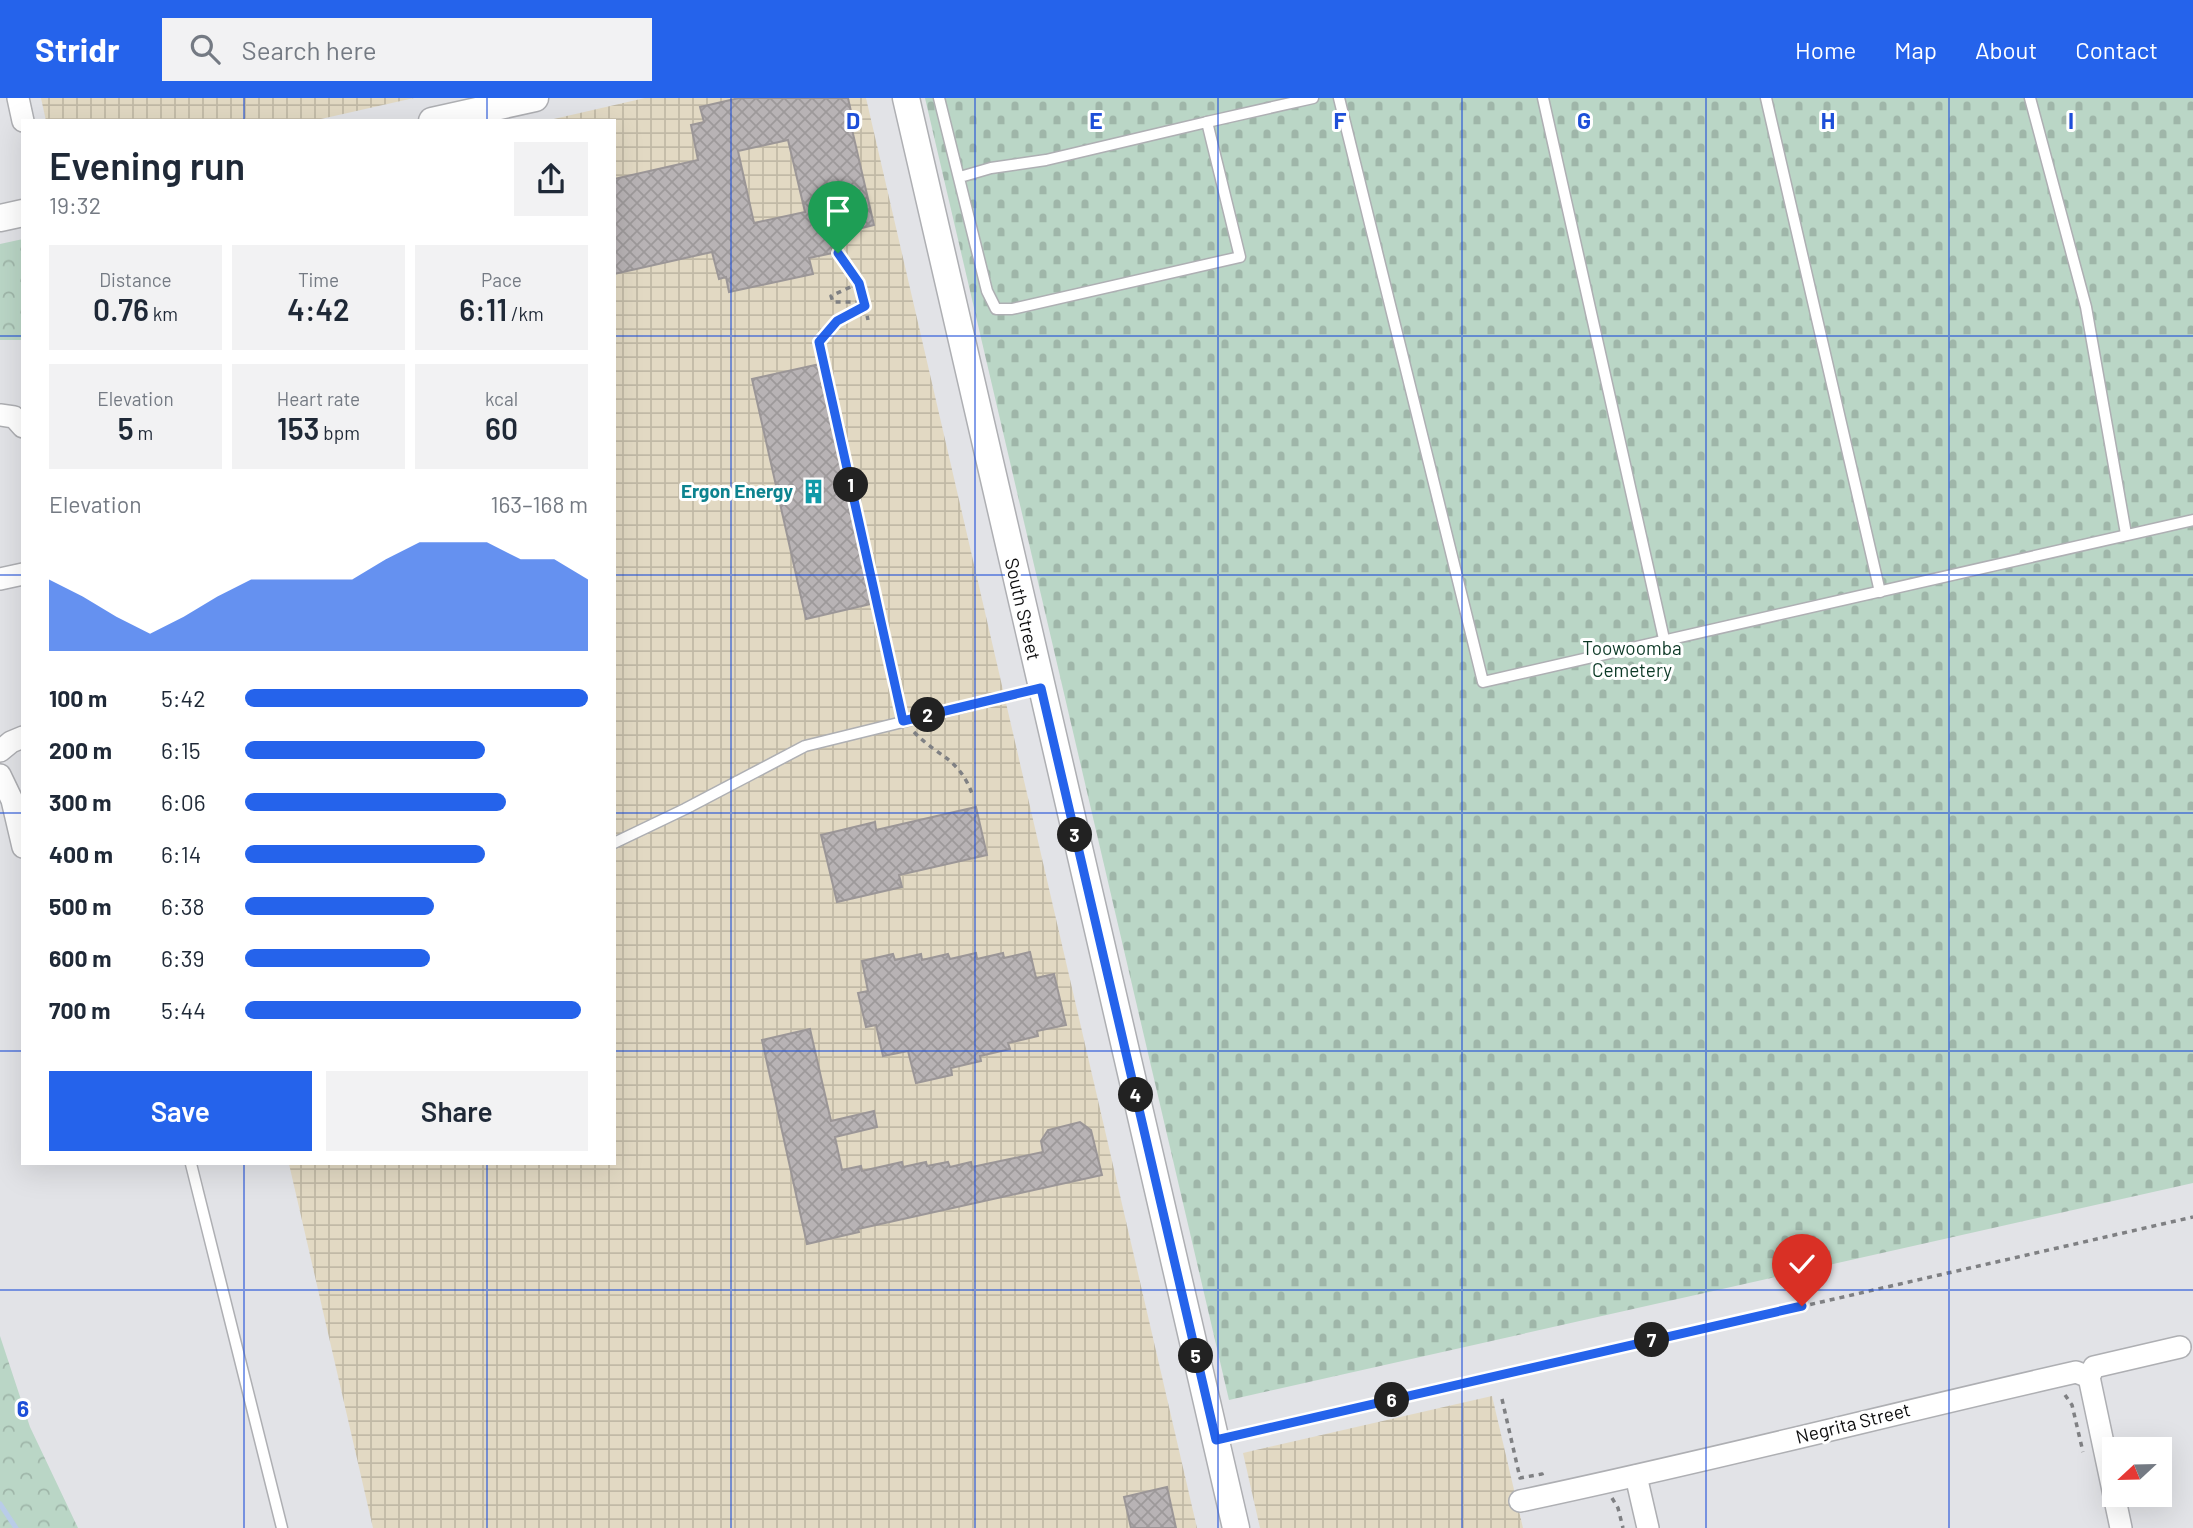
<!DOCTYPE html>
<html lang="en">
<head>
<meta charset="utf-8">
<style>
	:root { --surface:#fff; --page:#f2f2f3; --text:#1f2937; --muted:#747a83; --accent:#2563eb }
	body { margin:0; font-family:Barlow,sans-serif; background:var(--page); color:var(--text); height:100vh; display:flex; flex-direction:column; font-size:26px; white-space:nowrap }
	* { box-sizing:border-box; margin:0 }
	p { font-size:23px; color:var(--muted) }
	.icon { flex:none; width:38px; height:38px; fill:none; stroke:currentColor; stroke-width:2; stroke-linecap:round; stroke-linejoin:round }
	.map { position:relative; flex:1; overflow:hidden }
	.details { position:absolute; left:21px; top:21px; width:595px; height:1046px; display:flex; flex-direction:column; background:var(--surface); border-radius:0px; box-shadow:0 7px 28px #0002 }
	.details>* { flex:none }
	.needle { width:46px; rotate:248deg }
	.tools { position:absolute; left:2102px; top:1339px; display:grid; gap:14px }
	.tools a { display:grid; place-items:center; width:70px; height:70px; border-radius:0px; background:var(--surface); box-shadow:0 7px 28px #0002; font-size:35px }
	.pin { position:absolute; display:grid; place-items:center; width:60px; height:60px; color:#fff; margin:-72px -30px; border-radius:50% 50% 50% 0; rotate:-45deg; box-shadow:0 0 7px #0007 }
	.pin .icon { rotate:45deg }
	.km { position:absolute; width:35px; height:35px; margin:-18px; border-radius:50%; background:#222; color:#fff; font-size:19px; line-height:35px; text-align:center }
	.round { display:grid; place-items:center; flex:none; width:74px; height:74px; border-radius:0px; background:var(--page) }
	.head { display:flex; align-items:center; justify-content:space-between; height:119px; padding:0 28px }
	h1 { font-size:38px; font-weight:600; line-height:52px }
	.metrics { display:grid; grid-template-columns:repeat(3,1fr); gap:10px; height:119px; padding:7px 28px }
	.metrics div { display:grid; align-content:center; border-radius:0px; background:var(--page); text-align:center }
	.metrics b { font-size:30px; font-weight:600 }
	.metrics small { font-size:19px; font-weight:400 }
	.metrics p { font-size:19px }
	.chart { height:196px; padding:14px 28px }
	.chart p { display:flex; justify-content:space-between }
	.chart svg { width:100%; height:126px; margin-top:7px; fill:var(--accent); opacity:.7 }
	.action { display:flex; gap:14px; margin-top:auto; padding:14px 28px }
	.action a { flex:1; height:80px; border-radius:0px; background:var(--accent); color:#fff; font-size:28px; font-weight:600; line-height:80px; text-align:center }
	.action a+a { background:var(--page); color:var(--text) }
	ul { padding:0 28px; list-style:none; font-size:23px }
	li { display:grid; grid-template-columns:112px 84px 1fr; align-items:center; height:52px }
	li i { height:18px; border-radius:9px; background:var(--accent) }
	header { display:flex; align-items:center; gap:42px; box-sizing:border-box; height:98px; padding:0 35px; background:var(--accent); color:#fff }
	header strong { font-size:33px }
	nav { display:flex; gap:38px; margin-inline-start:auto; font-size:24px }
	.search { width:490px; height:63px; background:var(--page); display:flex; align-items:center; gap:18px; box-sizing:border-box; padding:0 24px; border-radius:0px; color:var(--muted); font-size:26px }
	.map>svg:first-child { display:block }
	.industrial { fill:url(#industrial-grid) }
	.cemetery { fill:url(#cemetery-stones) }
	.park { fill:url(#park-crowns) }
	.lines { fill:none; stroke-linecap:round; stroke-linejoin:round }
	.stream { stroke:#b9cce8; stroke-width:5 }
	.building { fill:url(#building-cross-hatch); stroke:#9b9697; stroke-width:2; fill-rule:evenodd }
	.service-casing { stroke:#aeafb3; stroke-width:13 }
	.minor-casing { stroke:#aeafb3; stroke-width:24 }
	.tertiary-casing { stroke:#aeafb3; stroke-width:29 }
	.path { stroke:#7f8083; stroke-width:3.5; stroke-dasharray:5 5; stroke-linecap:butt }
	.service { stroke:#fff; stroke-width:10 }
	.minor { stroke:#fff; stroke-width:21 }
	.tertiary { stroke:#fff; stroke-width:26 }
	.route-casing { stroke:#fff; stroke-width:14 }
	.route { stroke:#2563eb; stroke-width:9 }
	.grid { fill:none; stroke:#1d4ed8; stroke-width:2; stroke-opacity:0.55 }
	.labels { text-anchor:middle; stroke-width:6; stroke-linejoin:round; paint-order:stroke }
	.culture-label { font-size:19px; font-weight:bold; fill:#0d838f; stroke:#fff; text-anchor:end }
	.street-label { font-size:19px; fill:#0e0e0f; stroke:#fff }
	.park-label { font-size:19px; fill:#0c3926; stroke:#fff }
	.grid-label { font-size:23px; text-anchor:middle; font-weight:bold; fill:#1d4ed8; stroke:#fff; stroke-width:6; stroke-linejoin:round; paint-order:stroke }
</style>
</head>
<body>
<header>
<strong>Stridr</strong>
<div class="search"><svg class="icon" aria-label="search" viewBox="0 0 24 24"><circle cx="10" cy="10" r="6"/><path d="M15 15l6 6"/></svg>Search here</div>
<nav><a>Home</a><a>Map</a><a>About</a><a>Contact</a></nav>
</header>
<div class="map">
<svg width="2193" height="1430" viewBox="0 0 2193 1430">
	<defs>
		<pattern id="industrial-grid" width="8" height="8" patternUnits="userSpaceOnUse" patternTransform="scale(1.75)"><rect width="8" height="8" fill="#e2d9c3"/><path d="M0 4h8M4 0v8" fill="none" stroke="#c1b9a6"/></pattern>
		<pattern id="cemetery-stones" width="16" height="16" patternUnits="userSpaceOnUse" patternTransform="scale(1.75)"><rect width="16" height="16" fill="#bad6c6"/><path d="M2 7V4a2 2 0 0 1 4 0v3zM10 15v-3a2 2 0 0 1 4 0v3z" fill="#9fb6a9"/></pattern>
		<pattern id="park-crowns" width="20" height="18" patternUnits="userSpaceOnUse" patternTransform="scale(1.75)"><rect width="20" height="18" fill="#bad6c6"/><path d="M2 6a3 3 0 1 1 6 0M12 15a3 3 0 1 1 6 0" fill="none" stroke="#9fb6a9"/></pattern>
		<pattern id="building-cross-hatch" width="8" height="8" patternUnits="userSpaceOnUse" patternTransform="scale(1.75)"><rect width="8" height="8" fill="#b8b3b5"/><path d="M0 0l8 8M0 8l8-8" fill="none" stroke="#9d999a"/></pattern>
	</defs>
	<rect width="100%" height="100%" fill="#e2e3e7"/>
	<g class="industrial">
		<polygon points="41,0 414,0 312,23 46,23"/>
		<polygon points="645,0 866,0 1197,1430 373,1430 289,1066 614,1066 614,23 545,23"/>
		<polygon points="1492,1298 1523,1430 1260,1430 1243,1355"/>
	</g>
	<polygon class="cemetery" points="925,0 2193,0 2193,1085 1229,1302"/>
	<g class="park">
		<polygon points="23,141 23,242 0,242 0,146"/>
		<polygon points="0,1238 30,1329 78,1430 0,1430"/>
	</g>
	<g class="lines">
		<polyline class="stream" points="0,1406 16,1430"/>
	</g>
	<g class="building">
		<path d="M739,0H848L854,27H851L874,127L829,138L833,155L809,160L813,176L729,194L726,179L719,181L712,154L614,176V81L698,62L691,27L704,24L700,9ZM788,42L805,114L754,125L738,53Z"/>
		<polygon points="820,266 875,505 806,521 752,281"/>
		<polygon points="976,709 987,757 899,777 902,789 837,804 821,737 875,724 876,732"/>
		<polygon points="1030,854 1036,880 1054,876 1066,927 1037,933 1038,938 1008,945 1010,951 980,958 981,963 951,970 952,977 916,985 908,953 883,958 876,927 866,929 858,895 868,893 862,863 893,856 895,862 921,856 922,862 948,856 950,861 976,855 977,861 1003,855 1004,860"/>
		<polygon points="810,931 831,1023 874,1013 877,1029 835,1039 842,1072 861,1068 862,1073 902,1064 903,1069 926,1064 927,1068 948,1064 950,1069 971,1064 972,1069 1043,1054 1041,1043 1048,1032 1080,1024 1091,1032 1102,1077 858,1131 859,1134 807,1146 762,942"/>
		<polygon points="1167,1389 1176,1430 1131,1430 1124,1399"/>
	</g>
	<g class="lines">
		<defs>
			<g id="service">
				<polyline points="939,0 987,193 996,211 1012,211 1240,159 1207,24 1046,62 991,70 960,79"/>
				<polyline points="1339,0 1483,584 2193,422"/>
				<polyline points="1543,0 1664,541"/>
				<polyline points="1766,0 1880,494"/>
				<polyline points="2030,0 2086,209 2126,436"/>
				<polyline points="1207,24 1313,0"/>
				<polyline points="614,745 685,711 805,648 1041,590"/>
				<polyline points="191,1066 282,1430"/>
			</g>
			<g id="minor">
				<polyline points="18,0 23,23"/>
				<polyline points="0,317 14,319 23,329"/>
				<polyline points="0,481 23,476"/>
				<polyline points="0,653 11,644 23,639"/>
				<polyline points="0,677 12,702 23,749"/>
				<polyline points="2089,1279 2121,1430"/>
				<polyline points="2089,1279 2094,1269 2180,1249"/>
				<polyline points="1636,1378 1648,1430"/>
				<path d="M1520,1403C1706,1364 1891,1316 2076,1274L2089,1279"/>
			</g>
			<g id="tertiary">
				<polyline points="906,0 1236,1430"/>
				<polyline points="432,23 535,0"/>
				<polyline points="0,120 23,115"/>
			</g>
		</defs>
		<use href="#service" class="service-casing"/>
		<use href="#minor" class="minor-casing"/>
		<use href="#tertiary" class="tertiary-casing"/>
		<g class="path">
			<polyline points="834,142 838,155 859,185 831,198 833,204 864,204 865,208 837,223 819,244 900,610"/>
			<polyline points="859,185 864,204"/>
			<polyline points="865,208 868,222"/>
			<path d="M914,634C939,660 959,659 973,698"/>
			<polyline points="2065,1297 2072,1307 2083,1354"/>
			<polyline points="1502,1301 1520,1380 1542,1376 1543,1379"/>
			<polyline points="1235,1338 2193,1119"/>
			<polyline points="1612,1400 1618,1410 1623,1430"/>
		</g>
		<use href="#service" class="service"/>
		<use href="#minor" class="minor"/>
		<use href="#tertiary" class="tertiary"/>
	</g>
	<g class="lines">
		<defs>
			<polyline id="route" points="838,155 859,185 865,208 837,223 819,244 903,623 1041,590 1216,1342 1802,1208"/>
		</defs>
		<use href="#route" class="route-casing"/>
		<use href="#route" class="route"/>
	</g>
	<path class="grid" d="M244,0V23M487,0V23M731,0V1430M975,0V1430M1218,0V1430M1462,0V1430M1706,0V1430M1949,0V1430M0,238H23M614,238H2193M0,477H23M614,477H2193M0,715H23M614,715H2193M0,953H23M614,953H2193M244,1066V1430M487,1066V1430M0,1192H2193"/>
	<defs>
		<symbol id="building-bare" viewBox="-9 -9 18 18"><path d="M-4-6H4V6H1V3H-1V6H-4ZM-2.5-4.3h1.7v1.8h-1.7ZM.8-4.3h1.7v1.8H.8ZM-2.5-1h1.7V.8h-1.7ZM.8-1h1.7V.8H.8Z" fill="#0f9aa8" stroke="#fff" stroke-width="2.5" paint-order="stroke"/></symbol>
	</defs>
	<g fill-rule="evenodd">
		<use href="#building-bare" x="796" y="376" width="35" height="35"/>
	</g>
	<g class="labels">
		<g class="culture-label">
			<text x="793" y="400">Ergon Energy</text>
		</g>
		<g class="street-label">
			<text transform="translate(1023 511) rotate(77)" y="7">South Street</text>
			<text transform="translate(1853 1325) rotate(-14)" y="7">Negrita Street</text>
		</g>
		<g class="park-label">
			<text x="1632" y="557">Toowoomba<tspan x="1632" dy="22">Cemetery</tspan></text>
		</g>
	</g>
	<g class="grid-label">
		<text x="853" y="31">D</text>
		<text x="1096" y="31">E</text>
		<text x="1340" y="31">F</text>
		<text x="1584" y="31">G</text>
		<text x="1828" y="31">H</text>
		<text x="2071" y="31">I</text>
		<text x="23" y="1319">6</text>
	</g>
</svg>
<div class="tools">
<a><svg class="needle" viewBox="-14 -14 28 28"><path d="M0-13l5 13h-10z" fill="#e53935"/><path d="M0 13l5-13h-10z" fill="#747a83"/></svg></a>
</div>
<div class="pin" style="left:838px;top:155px;background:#1e9e55"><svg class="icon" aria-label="arrive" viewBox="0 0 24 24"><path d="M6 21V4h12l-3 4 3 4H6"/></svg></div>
<div class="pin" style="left:1802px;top:1208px;background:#d93025"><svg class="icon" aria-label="check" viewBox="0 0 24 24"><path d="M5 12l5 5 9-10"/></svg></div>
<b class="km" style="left:851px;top:387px">1</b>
<b class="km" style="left:928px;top:617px">2</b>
<b class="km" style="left:1075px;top:737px">3</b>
<b class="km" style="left:1136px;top:997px">4</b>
<b class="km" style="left:1196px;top:1258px">5</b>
<b class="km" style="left:1392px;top:1302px">6</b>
<b class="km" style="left:1652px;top:1242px">7</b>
<section class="details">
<div class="head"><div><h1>Evening run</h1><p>19:32</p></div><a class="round"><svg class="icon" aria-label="share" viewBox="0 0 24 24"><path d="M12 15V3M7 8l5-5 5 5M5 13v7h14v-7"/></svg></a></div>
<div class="metrics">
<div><p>Distance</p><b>0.76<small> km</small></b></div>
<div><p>Time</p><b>4:42</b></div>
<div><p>Pace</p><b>6:11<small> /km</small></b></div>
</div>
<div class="metrics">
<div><p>Elevation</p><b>5<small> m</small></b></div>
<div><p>Heart rate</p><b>153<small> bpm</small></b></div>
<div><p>kcal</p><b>60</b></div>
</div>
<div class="chart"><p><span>Elevation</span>163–168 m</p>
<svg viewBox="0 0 160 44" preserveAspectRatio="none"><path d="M0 44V19L10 25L20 32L30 38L40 32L50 25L60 19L70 19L80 19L90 19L100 12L110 6L120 6L130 6L140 12L150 12L160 19V44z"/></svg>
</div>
<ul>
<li><b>100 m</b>5:42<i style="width:100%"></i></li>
<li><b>200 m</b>6:15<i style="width:70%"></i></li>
<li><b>300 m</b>6:06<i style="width:76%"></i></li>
<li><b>400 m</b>6:14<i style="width:70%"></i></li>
<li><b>500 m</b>6:38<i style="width:55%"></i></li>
<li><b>600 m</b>6:39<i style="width:54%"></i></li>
<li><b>700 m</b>5:44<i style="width:98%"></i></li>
</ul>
<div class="action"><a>Save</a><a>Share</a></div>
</section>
</div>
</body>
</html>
